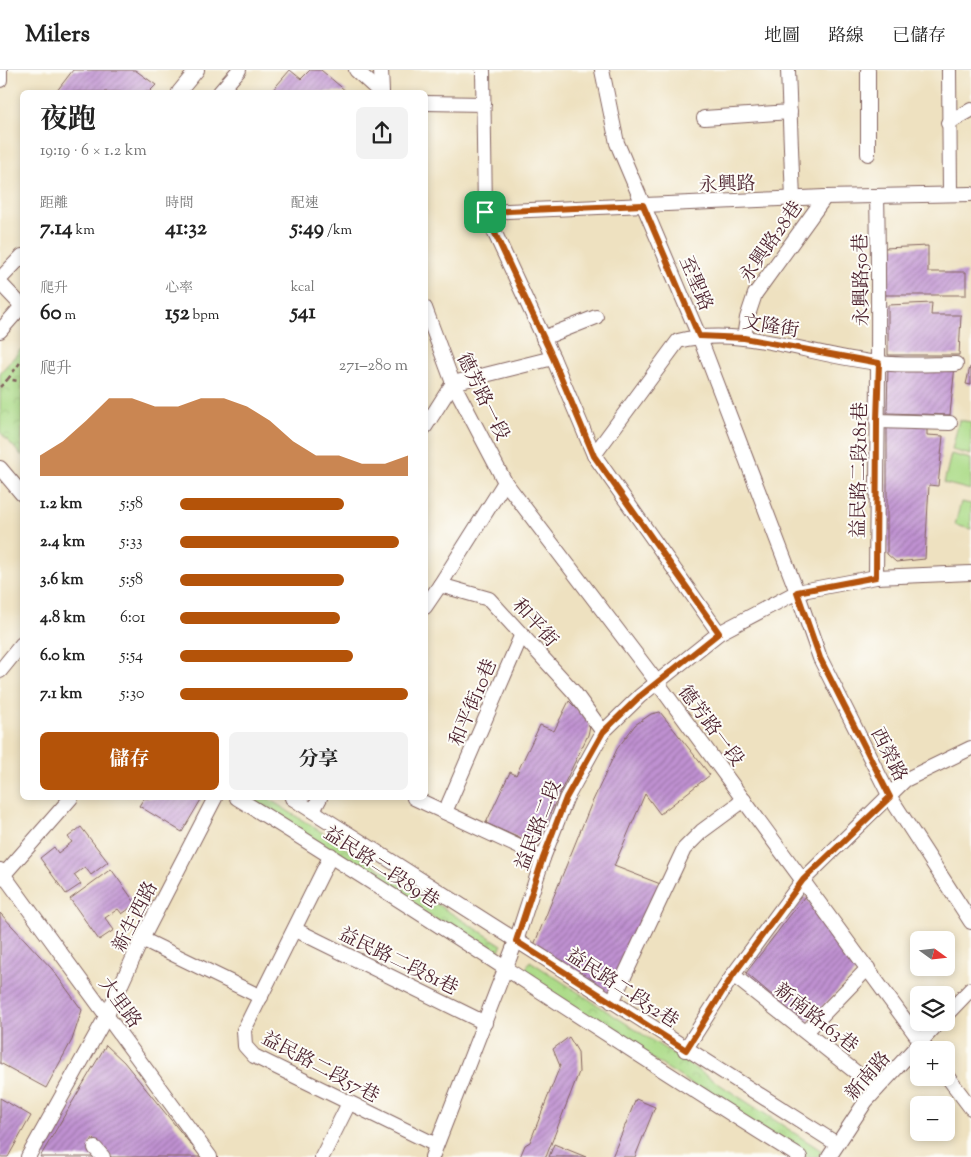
<!DOCTYPE html>
<html lang="zh-TW">
<head>
<meta charset="utf-8">
<style>
	:root { --surface:#fff; --page:#f2f2f2; --text:#222; --muted:#767676; --line:#e0e0e0; --accent:#b45309 }
	body { margin:0; font-family:"Sorts Mill Goudy","Noto Serif TC",serif; background:var(--page); color:var(--text); height:100vh; display:flex; flex-direction:column; font-size:19px; white-space:nowrap }
	* { box-sizing:border-box; margin:0 }
	p { font-size:16px; color:var(--muted) }
	.icon { flex:none; width:28px; height:28px; fill:none; stroke:currentColor; stroke-width:2; stroke-linecap:round; stroke-linejoin:round }
	.map { position:relative; flex:1; overflow:hidden }
	.panel { position:absolute; left:20px; top:20px; width:408px; height:710px; display:flex; flex-direction:column; background:var(--surface); border-radius:8px; box-shadow:0 2px 8px #0003 }
	.panel>* { flex:none }
	.needle { width:32px; rotate:105deg }
	.buttons { position:absolute; left:910px; top:861px; display:grid; gap:10px }
	.buttons a { display:grid; place-items:center; width:45px; height:45px; border-radius:8px; background:var(--surface); box-shadow:0 2px 8px #0003; font-size:25px }
	.pin { position:absolute; display:grid; place-items:center; width:42px; height:42px; color:#fff; margin:-21px; border-radius:10px; box-shadow:0 2px 8px #0006 }
	.round { display:grid; place-items:center; flex:none; width:52px; height:52px; border-radius:8px; background:var(--page) }
	.head { display:flex; align-items:center; justify-content:space-between; height:85px; padding:0 20px }
	h1 { font-size:28px; font-weight:700; line-height:38px }
	.metrics { display:grid; grid-template-columns:repeat(3,1fr); gap:8px; height:85px; padding:5px 20px }
	.metrics div { display:grid; align-content:center }
	.metrics b { font-size:21px; font-weight:700 }
	.metrics small { font-size:14px; font-weight:400 }
	.metrics p { font-size:14px }
	.chart { height:140px; padding:10px 20px }
	.chart p { display:flex; justify-content:space-between }
	.chart svg { width:100%; height:90px; margin-top:5px; fill:var(--accent); opacity:.7 }
	.cta { display:flex; gap:10px; margin-top:auto; padding:10px 20px }
	.cta a { flex:1; height:58px; border-radius:8px; background:var(--accent); color:#fff; font-size:20px; font-weight:700; line-height:58px; text-align:center }
	.cta a+a { background:var(--page); color:var(--text) }
	ul { padding:0 20px; list-style:none; font-size:16px }
	li { display:grid; grid-template-columns:80px 60px 1fr; align-items:center; height:38px }
	li i { height:12px; border-radius:6px; background:var(--accent) }
	header { display:flex; align-items:center; gap:30px; box-sizing:border-box; height:70px; padding:0 25px; background:var(--surface); border-bottom:1px solid var(--line) }
	header strong { font-size:24px }
	nav { display:flex; gap:28px; margin-inline-start:auto; font-size:18px }
	.map>svg:first-child { display:block }
	.grass { fill:#acdb88; stroke:#7b7d5a }
	.park { fill:url(#park-crowns); stroke:#7b7d5a }
	.building { fill:url(#building-hatch) }
	.lines { fill:none; stroke-linecap:round; stroke-linejoin:round }
	.minor-casing { stroke:#83635f; stroke-width:16 }
	.path { stroke:#83635f; stroke-width:2.5; stroke-dasharray:4 4; stroke-linecap:butt }
	.minor { stroke:#fff; stroke-width:14 }
	.route-casing { stroke:#fff; stroke-width:10 }
	.route { stroke:#b45309; stroke-width:6 }
	.labels { text-anchor:middle; stroke-width:4; stroke-linejoin:round; paint-order:stroke }
	.street-label { font-size:19px; fill:#4a1f2b; stroke:#fdfcf7 }
</style>
</head>
<body>
<header>
<strong>Milers</strong>
<nav><a>地圖</a><a>路線</a><a>已儲存</a></nav>
</header>
<div class="map">
<svg width="971" height="1087" viewBox="0 0 971 1087">
	<defs>
		<pattern id="park-crowns" width="20" height="18" patternUnits="userSpaceOnUse" patternTransform="scale(1.25)"><rect width="20" height="18" fill="#acdb88"/><path d="M2 6a3 3 0 1 1 6 0M12 15a3 3 0 1 1 6 0" fill="none" stroke="#96bc76"/></pattern>
		<pattern id="building-hatch" width="6" height="6" patternUnits="userSpaceOnUse" patternTransform="scale(1.25)"><rect width="6" height="6" fill="#bf91d1"/><path d="M-1 1l2-2M0 6l6-6M5 7l2-2" fill="none" stroke="#9d76aa"/></pattern>
	</defs>
	<rect width="100%" height="100%" fill="#fdfcf7"/>
	<filter id="ink" filterUnits="userSpaceOnUse"><feTurbulence type="fractalNoise" baseFrequency=".02" numOctaves="2"/><feDisplacementMap in="SourceGraphic" scale="10" xChannelSelector="R" yChannelSelector="G"/><feConvolveMatrix kernelMatrix="1 2 1 2 8 2 1 2 1" color-interpolation-filters="sRGB"/></filter>
	<filter id="wash" filterUnits="userSpaceOnUse"><feTurbulence type="fractalNoise" baseFrequency=".0096" numOctaves="4" result="noise"/><feDisplacementMap in="SourceGraphic" scale="20" xChannelSelector="R" yChannelSelector="G"/><feGaussianBlur stdDeviation="1.12" result="paint"/><feColorMatrix in="noise" values="0 0 0 0 0 0 0 0 0 0 0 0 0 0 0 0 0 1.4 0 .05"/><feComposite in="paint" operator="in"/></filter>
	<g filter="url(#wash)">
		<rect width="100%" height="100%" fill="#eee1c0"/>
		<g class="grass">
			<polygon points="959,350 971,352 971,385 952,380"/>
			<polygon points="951,384 971,389 971,420 944,413"/>
			<polygon points="961,432 971,434 971,459 955,455"/>
		</g>
		<g class="park">
			<polygon points="22,278 22,386 0,362 0,303"/>
			<polygon points="239,728 267,728 502,875 495,886"/>
			<polygon points="530,891 822,1081 818,1087 804,1087 523,905"/>
		</g>
		<g id="blocks">
			<g class="building">
				<polygon points="73,0 135,0 156,15 149,22 56,22"/>
				<polygon points="290,0 301,9 310,0 321,0 347,22 271,22"/>
				<polygon points="928,176 928,202 966,202 966,225 884,225 884,178"/>
				<polygon points="932,233 931,245 961,245 959,285 888,285 888,235"/>
				<polygon points="888,295 955,295 950,345 887,343"/>
				<polygon points="970,297 971,297 971,315 966,314"/>
				<polygon points="887,351 927,352 927,365 943,366 938,416 929,415 925,489 896,492 887,484"/>
				<polygon points="569,631 587,649 590,656 588,665 538,768 528,772 486,753 510,702 516,705 540,655 554,661"/>
				<polygon points="660,642 710,705 660,744 645,724 632,754 614,796 663,815 613,933 532,880 590,737 617,679 635,655 651,644"/>
				<polygon points="144,728 202,728 182,762 139,736"/>
				<polygon points="81,757 108,792 91,805 85,797 74,805 81,814 66,824 40,788 54,777 58,783 72,772 68,767"/>
				<polygon points="111,799 136,834 122,844 118,839 105,848 114,860 99,870 70,829"/>
				<polygon points="805,826 859,898 806,954 746,903"/>
				<polygon points="0,843 52,899 82,940 72,970 46,1018 0,993"/>
				<polygon points="569,967 578,982 579,1002 546,1087 520,1087 525,1075 530,1072 560,996 553,979"/>
				<polygon points="106,975 124,992 201,1087 111,1087 93,1068 89,1076 98,1087 40,1087"/>
				<polygon points="0,1028 31,1046 8,1087 0,1087"/>
				<polygon points="636,1029 655,1037 635,1087 612,1087"/>
				<polygon points="554,1074 586,1087 549,1087"/>
			</g>
		</g>
	</g>
	<g filter="url(#ink)">
		<use href="#blocks" fill-opacity="0" stroke="#83635f" stroke-width="1"/>
		<g class="lines">
			<defs>
				<g id="minor">
					<polyline points="356,0 380,22"/>
					<polyline points="381,0 382,22"/>
					<polyline points="483,0 485,142 553,288 594,385 719,563"/>
					<polyline points="602,0 617,73 699,266 797,522 820,588 890,727 971,852"/>
					<polyline points="788,0 793,130"/>
					<polyline points="949,0 950,123"/>
					<polyline points="0,10 0,0"/>
					<polyline points="179,22 197,0"/>
					<polyline points="220,22 239,0"/>
					<polyline points="425,33 484,34"/>
					<polyline points="704,48 790,42"/>
					<polyline points="948,53 971,40"/>
					<polyline points="868,84 868,0"/>
					<polyline points="485,142 825,127 971,124"/>
					<polyline points="0,209 22,186"/>
					<polyline points="0,213 22,236"/>
					<polyline points="425,238 453,313 505,412 657,612 927,980"/>
					<polyline points="0,261 22,236"/>
					<polyline points="543,268 596,247"/>
					<polyline points="744,268 747,248 755,224 825,127"/>
					<polyline points="877,351 950,353"/>
					<polyline points="425,357 453,313 553,288"/>
					<path d="M594,385L678,271C745,255 813,287 880,293C905,296 931,294 956,294"/>
					<polyline points="0,398 22,424"/>
					<path d="M876,507C877,380 880,253 877,126"/>
					<polyline points="440,515 505,412"/>
					<polyline points="425,537 440,515 489,529 574,622 603,662"/>
					<polyline points="0,601 22,574"/>
					<path d="M237,728C427,844 611,970 800,1087"/>
					<polyline points="292,728 837,1074"/>
					<polyline points="414,728 543,788"/>
					<polyline points="313,741 320,728"/>
					<polyline points="445,742 522,564"/>
					<polyline points="331,785 244,960 245,976 254,986 436,1075"/>
					<polyline points="0,800 210,1087"/>
					<polyline points="0,809 71,728"/>
					<polyline points="296,860 485,953"/>
					<polyline points="142,869 261,927"/>
					<polyline points="733,905 877,1019"/>
					<polyline points="612,932 684,779 702,761 744,730"/>
					<polyline points="946,945 971,919"/>
					<polyline points="806,962 868,898"/>
					<polyline points="685,980 733,905 803,810 905,710 971,678"/>
					<polyline points="946,1005 971,1038"/>
					<polyline points="95,1078 103,1087"/>
					<polyline points="28,1087 107,945 142,869 215,728"/>
					<polyline points="322,1087 349,1033"/>
					<polyline points="432,1087 516,871 543,788 566,729 603,662 640,626 719,563 797,522 876,507 971,503"/>
					<polyline points="829,1087 866,1031 939,952"/>
				</g>
			</defs>
			<use href="#minor" class="minor-casing"/>
			<g class="path">
				<polyline points="8,309 22,290"/>
				<polyline points="0,317 8,309 22,312"/>
			</g>
			<use href="#minor" class="minor"/>
		</g>
	</g>
	<g class="lines" filter="url(#ink)">
		<defs>
			<polygon id="route" points="643,135 699,266 744,268 879,293 877,350 876,507 797,522 820,588 890,727 803,810 733,905 686,980 516,871 543,788 566,728 603,662 640,626 719,563 594,386 553,288 485,142"/>
		</defs>
		<use href="#route" class="route-casing"/>
		<use href="#route" class="route"/>
	</g>
	<g class="labels">
		<g class="street-label">
			<text transform="translate(727 113) rotate(-2)" y="7">永興路</text>
			<text transform="translate(770 171) rotate(-55)" y="7">永興路28巷</text>
			<text transform="translate(860 210) rotate(-91)" y="7">永興路50巷</text>
			<text transform="translate(697 213) rotate(67)" y="7">至聖路</text>
			<text transform="translate(771 255) rotate(9)" y="7">文隆街</text>
			<text transform="translate(484 326) rotate(64)" y="7">德芳路一段</text>
			<text transform="translate(858 400) rotate(-89)" y="7">益民路二段181巷</text>
			<text transform="translate(536 552) rotate(48)" y="7">和平街</text>
			<text transform="translate(472 632) rotate(-67)" y="7">和平街10巷</text>
			<text transform="translate(712 655) rotate(53)" y="7">德芳路一段</text>
			<text transform="translate(890 684) rotate(63)" y="7">西榮路</text>
			<text transform="translate(537 755) rotate(-69)" y="7">益民路二段</text>
			<text transform="translate(382 796) rotate(33)" y="7">益民路二段89巷</text>
			<text transform="translate(134 846) rotate(-63)" y="7">新生西路</text>
			<text transform="translate(399 890) rotate(26)" y="7">益民路二段81巷</text>
			<text transform="translate(623 917) rotate(33)" y="7">益民路二段52巷</text>
			<text transform="translate(121 932) rotate(54)" y="7">大里路</text>
			<text transform="translate(817 947) rotate(38)" y="7">新南路163巷</text>
			<text transform="translate(321 996) rotate(28)" y="7">益民路二段57巷</text>
			<text transform="translate(867 1005) rotate(-49)" y="7">新南路</text>
		</g>
	</g>
</svg>
<div class="buttons">
<a><svg class="needle" viewBox="-14 -14 28 28"><path d="M0-13l5 13h-10z" fill="#e53935"/><path d="M0 13l5-13h-10z" fill="#767676"/></svg></a>
<a><svg class="icon" aria-label="layers" viewBox="0 0 24 24"><path d="M12 4l9 5-9 5-9-5zM3 14l9 5 9-5"/></svg></a>
<a>+</a>
<a>−</a>
</div>
<div class="pin" style="left:485px;top:142px;background:#1e9e55"><svg class="icon" aria-label="arrive" viewBox="0 0 24 24"><path d="M6 21V4h12l-3 4 3 4H6"/></svg></div>
<section class="panel">
<div class="head"><div><h1>夜跑</h1><p>19:19 · 6 × 1.2 km</p></div><a class="round"><svg class="icon" aria-label="share" viewBox="0 0 24 24"><path d="M12 15V3M7 8l5-5 5 5M5 13v7h14v-7"/></svg></a></div>
<div class="metrics">
<div><p>距離</p><b>7.14<small> km</small></b></div>
<div><p>時間</p><b>41:32</b></div>
<div><p>配速</p><b>5:49<small> /km</small></b></div>
</div>
<div class="metrics">
<div><p>爬升</p><b>60<small> m</small></b></div>
<div><p>心率</p><b>152<small> bpm</small></b></div>
<div><p>kcal</p><b>541</b></div>
</div>
<div class="chart"><p><span>爬升</span>271–280 m</p>
<svg viewBox="0 0 160 44" preserveAspectRatio="none"><path d="M0 44V34L10 27L20 17L30 6L40 6L50 10L60 10L70 6L80 6L90 10L100 17L110 27L120 34L130 34L140 38L150 38L160 34V44z"/></svg>
</div>
<ul>
<li><b>1.2 km</b>5:58<i style="width:72%"></i></li>
<li><b>2.4 km</b>5:33<i style="width:96%"></i></li>
<li><b>3.6 km</b>5:58<i style="width:72%"></i></li>
<li><b>4.8 km</b>6:01<i style="width:70%"></i></li>
<li><b>6.0 km</b>5:54<i style="width:76%"></i></li>
<li><b>7.1 km</b>5:30<i style="width:100%"></i></li>
</ul>
<div class="cta"><a>儲存</a><a>分享</a></div>
</section>
</div>
</body>
</html>
